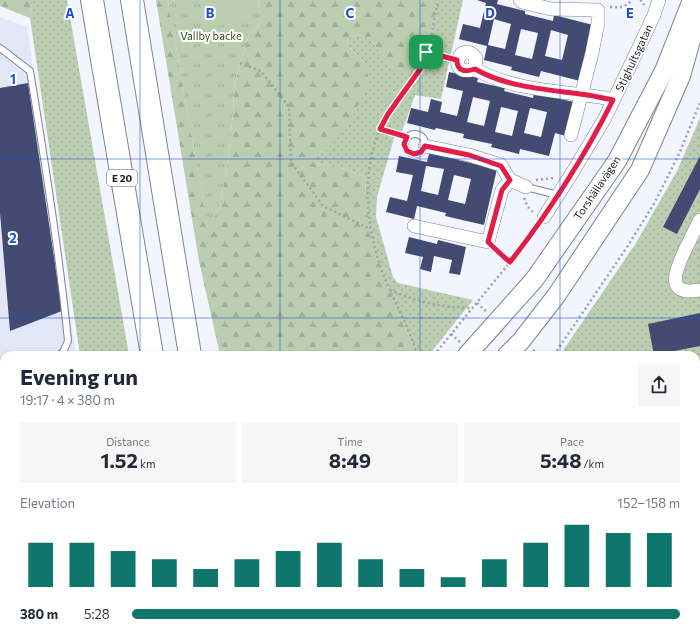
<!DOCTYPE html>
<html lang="en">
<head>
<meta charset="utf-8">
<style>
	:root { --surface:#fff; --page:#f6f6f7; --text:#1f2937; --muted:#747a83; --accent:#0f766e }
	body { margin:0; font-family:Commissioner,sans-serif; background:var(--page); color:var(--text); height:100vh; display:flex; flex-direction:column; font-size:15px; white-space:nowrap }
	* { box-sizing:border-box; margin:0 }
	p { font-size:13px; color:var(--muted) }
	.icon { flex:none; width:22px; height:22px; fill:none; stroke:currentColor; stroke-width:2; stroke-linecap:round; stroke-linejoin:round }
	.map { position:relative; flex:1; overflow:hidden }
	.details { position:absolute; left:0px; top:351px; width:700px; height:286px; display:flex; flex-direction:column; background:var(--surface); border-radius:12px 12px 0 0; box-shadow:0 1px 3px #0004 }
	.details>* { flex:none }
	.pin { position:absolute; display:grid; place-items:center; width:34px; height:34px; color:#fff; margin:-17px; border-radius:8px; box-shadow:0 2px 6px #0006 }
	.round { display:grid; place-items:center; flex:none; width:42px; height:42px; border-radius:0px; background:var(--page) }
	.overview { display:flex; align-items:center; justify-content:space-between; height:68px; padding:0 20px }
	h1 { font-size:22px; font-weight:700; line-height:30px }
	.metrics { display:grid; grid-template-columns:repeat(3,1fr); gap:6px; height:68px; padding:4px 20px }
	.metrics div { display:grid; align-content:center; border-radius:0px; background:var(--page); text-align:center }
	.metrics b { font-size:20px; font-weight:700 }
	.metrics small { font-size:11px; font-weight:400 }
	.metrics p { font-size:11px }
	.chart { height:112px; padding:8px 20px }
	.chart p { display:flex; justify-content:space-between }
	.chart svg { width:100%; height:72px; margin-top:4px; stroke:var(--accent); stroke-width:6 }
	ul { padding:0 20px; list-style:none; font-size:13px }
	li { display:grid; grid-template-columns:64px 48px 1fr; align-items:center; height:30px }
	li i { height:10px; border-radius:5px; background:var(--accent) }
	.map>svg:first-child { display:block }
	.built { fill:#e2e7f8 }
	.grass { fill:url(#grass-dots) }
	.forest { fill:url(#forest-firs) }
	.park { fill:url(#park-tufts) }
	.pitch { fill:#bbceb1 }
	.building { fill:#434b72; fill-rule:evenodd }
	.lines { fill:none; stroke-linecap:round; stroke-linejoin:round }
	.service-casing { stroke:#81848d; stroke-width:8 }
	.minor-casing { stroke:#81848d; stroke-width:14 }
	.secondary-casing { stroke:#81848d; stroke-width:20 }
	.motorway-casing { stroke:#81848d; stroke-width:24 }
	.path { stroke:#9ea0a7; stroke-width:2.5; stroke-dasharray:2 3; stroke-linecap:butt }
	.service { stroke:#fff; stroke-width:6 }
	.minor { stroke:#fff; stroke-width:13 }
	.secondary { stroke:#fff; stroke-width:18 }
	.motorway { stroke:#fff; stroke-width:22 }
	.route-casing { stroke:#fff; stroke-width:8 }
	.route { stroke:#e11d48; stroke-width:5 }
	.grid { fill:none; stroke:#1d4ed8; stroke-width:1; stroke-opacity:0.55 }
	.labels { text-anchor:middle; stroke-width:4; stroke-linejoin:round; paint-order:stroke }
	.shield { fill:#fff; stroke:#606163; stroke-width:1 }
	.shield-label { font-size:10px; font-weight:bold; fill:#1c1d20 }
	.park-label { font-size:11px; fill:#2f5014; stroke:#fff }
	.street-label { font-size:11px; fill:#1c1d20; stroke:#fff }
	.grid-label { font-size:13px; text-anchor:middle; font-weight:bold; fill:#1d4ed8; stroke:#fff; stroke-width:4; stroke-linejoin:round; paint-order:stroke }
</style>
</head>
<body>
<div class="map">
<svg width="700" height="637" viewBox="0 0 700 637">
	<defs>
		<pattern id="grass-dots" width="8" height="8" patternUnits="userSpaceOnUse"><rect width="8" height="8" fill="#bbceb1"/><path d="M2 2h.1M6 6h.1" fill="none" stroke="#a0b098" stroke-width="1.8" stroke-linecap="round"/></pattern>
		<pattern id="forest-firs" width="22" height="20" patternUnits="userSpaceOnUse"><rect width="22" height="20" fill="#bbceb1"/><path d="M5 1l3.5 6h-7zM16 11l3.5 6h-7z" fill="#a0b098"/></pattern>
		<pattern id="park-tufts" width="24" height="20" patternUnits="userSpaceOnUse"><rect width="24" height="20" fill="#bbceb1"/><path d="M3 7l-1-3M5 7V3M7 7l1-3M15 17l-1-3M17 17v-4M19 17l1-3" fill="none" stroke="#a0b098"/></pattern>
	</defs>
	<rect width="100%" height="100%" fill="#f2f4fe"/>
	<polygon class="built" points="0,17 27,27 76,355 4,355 4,552 0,554"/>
	<g class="grass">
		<polygon points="31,0 67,0 129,355 80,355 30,18"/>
		<path d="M438,0H463L441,99L415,95L402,131L394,138L377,197L376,217L393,277L398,283L473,300L429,355H416L414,347C391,297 362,233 366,177L338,167L315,163V157L328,148L365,63L348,46L347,40L350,36L359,35L369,38L395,70L425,57L428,48Z"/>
		<polygon points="700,118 700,380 696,381 696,355 560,355 636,243 677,171"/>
		<polygon points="696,429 700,443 700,536 696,535"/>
		<polygon points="99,633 139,633 139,637 100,637"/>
		<polygon points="145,633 183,633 184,637 145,637"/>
	</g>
	<g class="forest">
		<polygon points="0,0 31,0 30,18 0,6"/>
		<path d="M156,0H168L208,229L220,206L228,160L233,113L234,88L240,63L249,35L258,27L261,14L258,0H438L428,48L425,57L411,78L395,70L369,38L359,35L350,36L347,40L348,46L365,63L368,76L367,89L346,129L328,148L315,157V163L338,167L366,177C362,232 391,297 414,347L416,355H220L199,261Z"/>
		<polygon points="69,633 99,633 100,637 58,637"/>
		<polygon points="251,633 364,633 363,637 251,637"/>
		<polygon points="398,633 574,633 573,637 402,637"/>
	</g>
	<polygon class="park" points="168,0 258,0 261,14 258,27 249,35 240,63 234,88 233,113 228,160 220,206 208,230"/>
	<polygon class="pitch" points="201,0 248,0 251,20 206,28"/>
	<g class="building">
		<path d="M477,0H498L497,4L525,11V14L553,21L554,15L593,25L580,81L541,71L539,77L511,70L512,67L484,60L487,46L459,39L463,24L480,28L486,3ZM494,19L511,24L505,49L488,45ZM521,29L538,33L532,59L515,55ZM551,30L568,35L562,60L545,56Z"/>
		<path d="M449,72L478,78L477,82L505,88L504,91L533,98L534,93L574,102L566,136L555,133L549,156L520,149L519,154L491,147L492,144L463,138L464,134L436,128L435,130L407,123L411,108L428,112L431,99L442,102L440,112L457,116L463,91L446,87ZM473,97L490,101L484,126L467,122ZM501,107L518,111L512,136L495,132ZM530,108L547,112L541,137L524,133Z"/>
		<polygon points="28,83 62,311 10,331 0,213 0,88"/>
		<path d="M430,150L458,156V160L497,169L484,225L445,216L446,213L417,206L414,219L386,212L390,197L407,201L413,175L396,172L399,156L427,162ZM426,166L444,169L438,195L421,191ZM454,175L471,179L465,204L448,200Z"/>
		<polygon points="700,156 700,189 677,234 663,227"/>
		<polygon points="409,237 437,244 438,240 466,247 460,275 449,273 452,260 434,256 431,272 420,269 423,257 405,253"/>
		<polygon points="700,313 700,346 654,355 648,324"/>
		<polygon points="4,433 4,538 0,539 0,435"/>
		<rect x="655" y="633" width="12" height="4"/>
	</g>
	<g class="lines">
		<defs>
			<g id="service">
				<path d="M0,48L30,71C45,161 59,250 68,341L64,350L60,355"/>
				<circle cx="415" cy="144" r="10"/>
				<polyline points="526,187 558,195"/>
				<polyline points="0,378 4,378"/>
				<polyline points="0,415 4,414"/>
				<polyline points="0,549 4,547"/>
			</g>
			<g id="minor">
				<polyline points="520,0 522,2 551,9 598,10 598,23 592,53 571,135"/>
				<path d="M475,69L476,58C460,37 445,79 475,69C514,91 563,91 606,98"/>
				<polyline points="425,146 469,155 501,165 510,180"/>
				<polyline points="510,180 526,187"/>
				<polyline points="544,217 572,173 605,118 640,45 654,15 659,0"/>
				<path d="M700,220C695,229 691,238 686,248C677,267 662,297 700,290"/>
				<polyline points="414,226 488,242 502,190 510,180"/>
				<polyline points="696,389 700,388"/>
				<polyline points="696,555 700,561"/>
				<polyline points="696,629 700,595"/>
				<polyline points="354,637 355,633"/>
			</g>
			<g id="secondary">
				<polyline points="467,355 534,280 617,161 664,71 692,0"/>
				<polyline points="507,355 521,341 556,296 640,170 681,76 695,26 700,0"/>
				<polyline points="0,604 4,602"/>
				<polyline points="0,631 4,629"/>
			</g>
			<g id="motorway">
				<polyline points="92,0 152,355"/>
				<polyline points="132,0 190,355"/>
				<polyline points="198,633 198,637"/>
				<polyline points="235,633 236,637"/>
			</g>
		</defs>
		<use href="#service" class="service-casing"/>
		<use href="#minor" class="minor-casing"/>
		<use href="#secondary" class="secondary-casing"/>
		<use href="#motorway" class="motorway-casing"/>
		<g class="path">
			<polyline points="640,0 642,1 644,5"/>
			<path d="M610,7C620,7 624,9 632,0"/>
			<polyline points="426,52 447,57"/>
			<polyline points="240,63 261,71 289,107 291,162 323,206 370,229"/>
			<polyline points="380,129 407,137"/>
			<polyline points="536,180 554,178"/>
			<polyline points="524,198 527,206 533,212"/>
			<polyline points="497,251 510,262"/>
			<path d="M390,290C417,302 443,308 472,308"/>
			<polyline points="477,303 486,311"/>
			<polyline points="451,334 460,342"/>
			<polyline points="533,350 539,355"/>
			<path d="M417,355C410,329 395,304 385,279C366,230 360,179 380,128C390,105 409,89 421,68C431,48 433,22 438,0"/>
			<polyline points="434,355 520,250 537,226"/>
			<polyline points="554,355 627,247 655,202 679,154 700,103"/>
			<polyline points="0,580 4,579"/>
			<polyline points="142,633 142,637"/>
			<polyline points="42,637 54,633"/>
		</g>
		<use href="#service" class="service"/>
		<use href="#minor" class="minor"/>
		<use href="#secondary" class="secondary"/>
		<use href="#motorway" class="motorway"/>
	</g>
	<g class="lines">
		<defs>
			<path id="route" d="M426,52L457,60C457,72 466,72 475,69C506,87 544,89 580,94C591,95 602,98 613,100C586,154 548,214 510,262L504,257L488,242L502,190L510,180L501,166L469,155L425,146L421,152L414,154L407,151L404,144L407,137L380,129L388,114L421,68Z"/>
		</defs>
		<use href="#route" class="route-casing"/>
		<use href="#route" class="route"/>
	</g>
	<path class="grid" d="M140,0V355M280,0V355M420,0V355M560,0V355M0,159H700M0,318H700M0,478H4M696,478H700M140,633V637M280,633V637M420,633V637M560,633V637"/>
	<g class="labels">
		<rect class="shield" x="107" y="170" width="30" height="16" rx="3"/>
		<g class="shield-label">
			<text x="122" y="182">E 20</text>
		</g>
		<g class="park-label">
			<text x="211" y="40">Vallby backe</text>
		</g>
		<g class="street-label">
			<text transform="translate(634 58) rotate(-65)" y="4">Stighultsgatan</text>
			<text transform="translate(597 188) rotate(-56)" y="4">Torshällavägen</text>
		</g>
	</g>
	<g class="grid-label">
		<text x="70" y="18">A</text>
		<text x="210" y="18">B</text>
		<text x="350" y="18">C</text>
		<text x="490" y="18">D</text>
		<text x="630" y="18">E</text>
		<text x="13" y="84">1</text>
		<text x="13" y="243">2</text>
	</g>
</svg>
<div class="pin" style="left:426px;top:52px;background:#1e9e55"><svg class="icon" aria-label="arrive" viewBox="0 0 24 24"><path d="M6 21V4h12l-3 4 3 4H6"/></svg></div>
<section class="details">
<div class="overview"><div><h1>Evening run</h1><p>19:17 · 4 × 380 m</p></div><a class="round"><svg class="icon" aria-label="share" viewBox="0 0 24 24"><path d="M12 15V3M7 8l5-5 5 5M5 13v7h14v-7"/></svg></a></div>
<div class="metrics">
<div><p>Distance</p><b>1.52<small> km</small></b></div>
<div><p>Time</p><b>8:49</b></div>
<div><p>Pace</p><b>5:48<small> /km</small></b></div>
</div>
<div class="chart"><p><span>Elevation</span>152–158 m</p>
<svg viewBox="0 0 160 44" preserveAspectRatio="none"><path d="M5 44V17M15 44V17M25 44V22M35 44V27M45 44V33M55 44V27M65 44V22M75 44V17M85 44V27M95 44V33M105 44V38M115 44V27M125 44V17M135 44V6M145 44V11M155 44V11"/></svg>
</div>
<ul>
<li><b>380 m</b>5:28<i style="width:100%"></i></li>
</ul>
</section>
</div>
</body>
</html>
